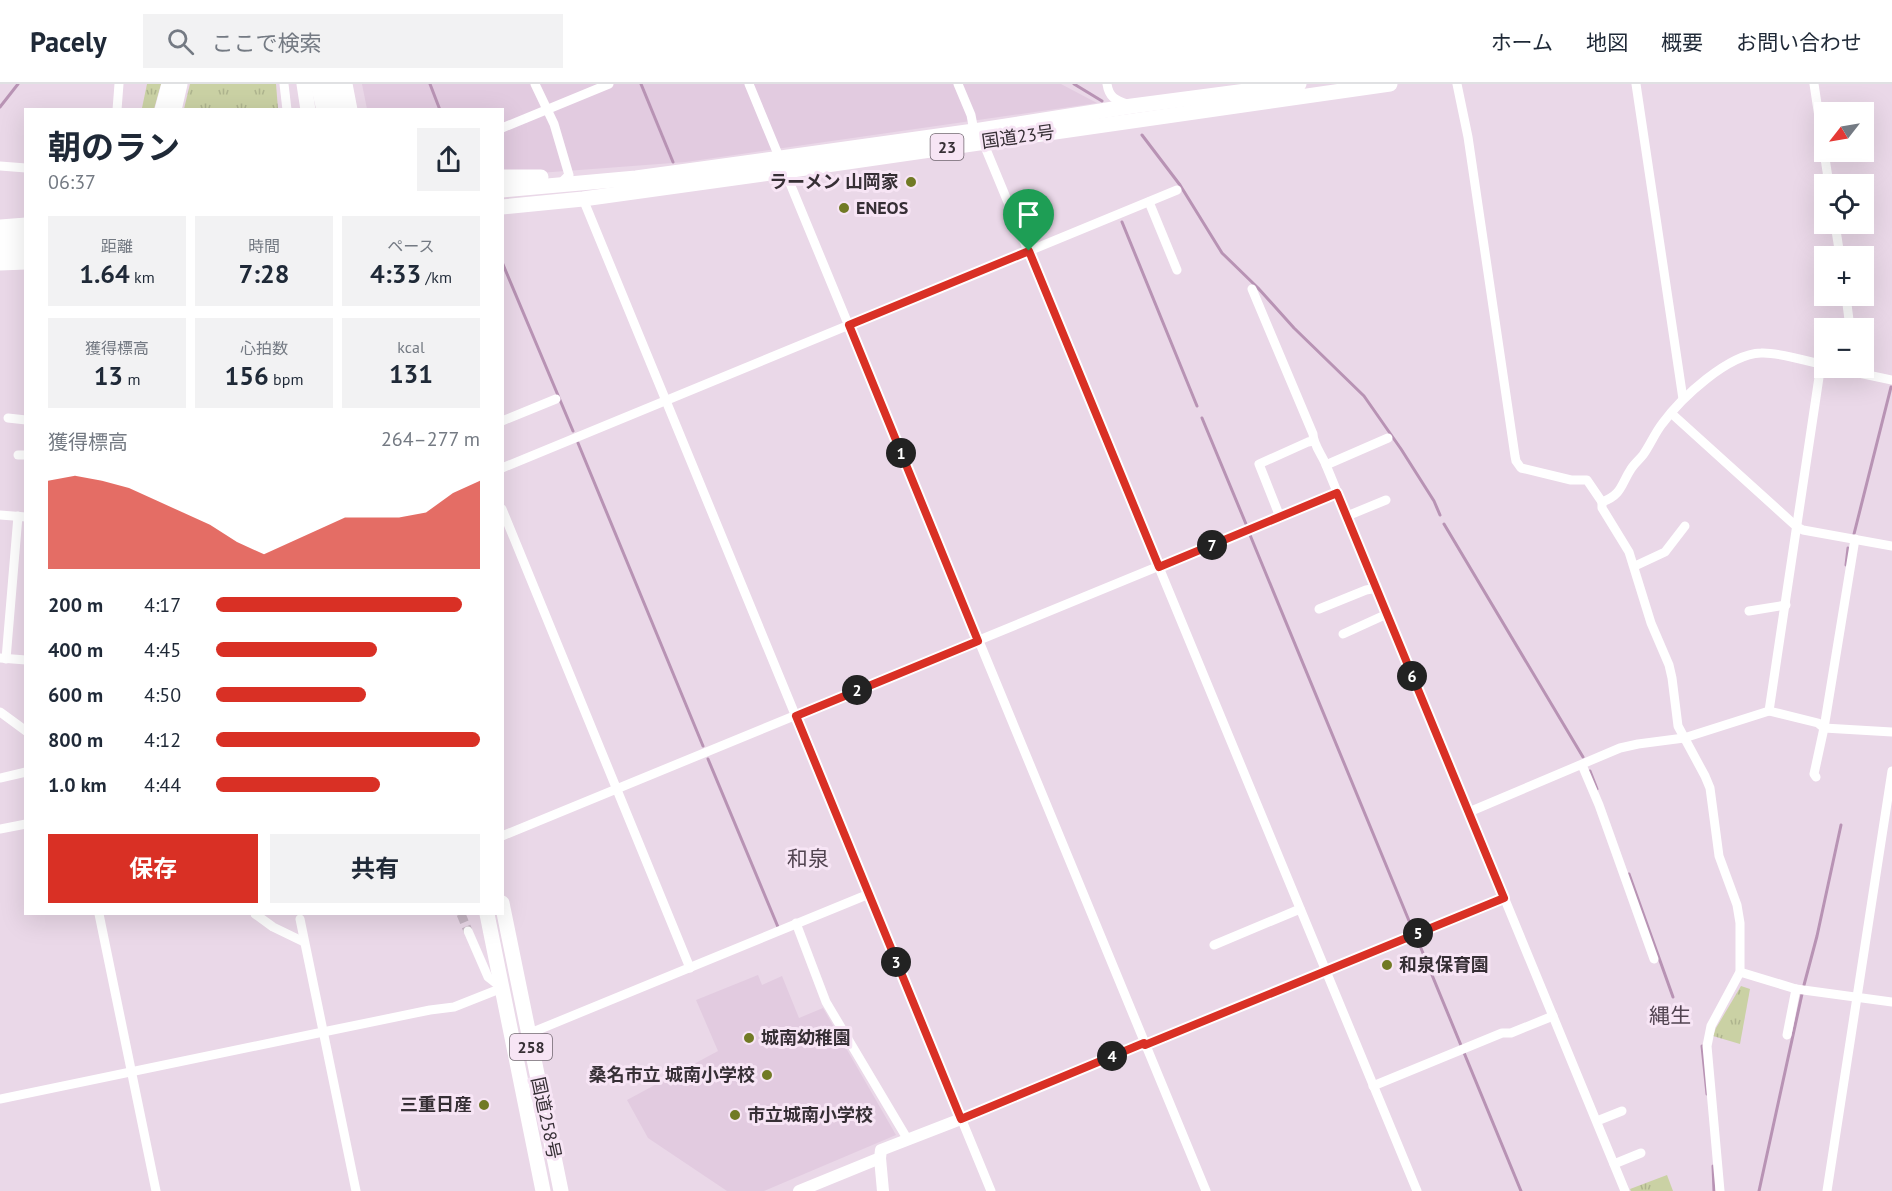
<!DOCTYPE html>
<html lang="ja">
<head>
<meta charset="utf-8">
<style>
	:root { --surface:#fff; --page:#f2f2f3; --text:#1f2937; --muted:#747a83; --line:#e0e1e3; --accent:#d93025 }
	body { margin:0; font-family:"PT Sans","Noto Sans JP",sans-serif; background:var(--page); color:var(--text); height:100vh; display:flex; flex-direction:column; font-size:22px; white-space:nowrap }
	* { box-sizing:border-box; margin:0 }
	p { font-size:20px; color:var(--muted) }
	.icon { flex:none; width:33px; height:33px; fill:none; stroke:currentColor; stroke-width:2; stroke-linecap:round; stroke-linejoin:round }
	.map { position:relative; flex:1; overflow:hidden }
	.details { position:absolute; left:24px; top:24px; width:480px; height:807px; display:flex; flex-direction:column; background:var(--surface); border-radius:0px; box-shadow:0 6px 24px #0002 }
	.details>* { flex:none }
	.needle { width:39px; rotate:239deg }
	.fabs { position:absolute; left:1814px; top:18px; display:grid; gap:12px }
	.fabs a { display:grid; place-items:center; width:60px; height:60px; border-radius:0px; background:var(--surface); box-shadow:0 6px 24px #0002; font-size:30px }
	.pin { position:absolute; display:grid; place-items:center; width:51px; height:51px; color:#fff; margin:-62px -26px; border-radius:50% 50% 50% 0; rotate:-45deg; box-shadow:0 0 6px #0007 }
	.pin .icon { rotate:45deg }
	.km { position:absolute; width:30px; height:30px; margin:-15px; border-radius:50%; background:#222; color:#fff; font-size:16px; line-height:30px; text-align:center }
	.round { display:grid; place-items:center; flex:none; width:63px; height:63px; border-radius:0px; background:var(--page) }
	.summary { display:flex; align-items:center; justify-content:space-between; height:102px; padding:0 24px }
	h1 { font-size:33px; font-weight:700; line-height:45px }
	.figures { display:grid; grid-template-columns:repeat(3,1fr); gap:9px; height:102px; padding:6px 24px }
	.figures div { display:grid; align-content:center; border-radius:0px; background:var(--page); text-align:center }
	.figures b { font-size:26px; font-weight:700 }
	.figures small { font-size:16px; font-weight:400 }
	.figures p { font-size:16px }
	.chart { height:168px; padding:12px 24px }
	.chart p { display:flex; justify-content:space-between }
	.chart svg { width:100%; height:108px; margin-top:6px; fill:var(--accent); opacity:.7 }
	.primary-button { display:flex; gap:12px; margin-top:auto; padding:12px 24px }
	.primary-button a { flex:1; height:69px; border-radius:0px; background:var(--accent); color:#fff; font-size:24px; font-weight:700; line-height:69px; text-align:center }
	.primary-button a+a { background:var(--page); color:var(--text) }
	ul { padding:0 24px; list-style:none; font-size:20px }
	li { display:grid; grid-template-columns:96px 72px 1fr; align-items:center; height:45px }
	li i { height:15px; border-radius:8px; background:var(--accent) }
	header { display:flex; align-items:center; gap:36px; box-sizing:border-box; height:84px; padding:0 30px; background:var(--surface); border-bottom:2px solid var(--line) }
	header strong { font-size:28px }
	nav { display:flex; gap:33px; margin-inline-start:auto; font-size:21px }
	.search { width:420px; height:54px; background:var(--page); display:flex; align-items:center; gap:15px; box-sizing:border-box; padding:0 21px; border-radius:0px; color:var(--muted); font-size:22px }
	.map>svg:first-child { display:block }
	.built { fill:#e2cbe0 }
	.grass { fill:url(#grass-tufts) }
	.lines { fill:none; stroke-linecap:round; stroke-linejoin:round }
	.stream { stroke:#b893b4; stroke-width:3 }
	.minor-tunnel { stroke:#c6b6c4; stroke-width:9; stroke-dasharray:9 4.5; stroke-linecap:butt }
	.minor { stroke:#fff; stroke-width:9 }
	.tertiary { stroke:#fff; stroke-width:12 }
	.primary { stroke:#fff; stroke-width:15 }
	.trunk { stroke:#fff; stroke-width:15 }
	.route-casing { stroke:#fff; stroke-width:12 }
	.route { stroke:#d93025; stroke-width:8 }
	.poi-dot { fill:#717a25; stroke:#f7e5f5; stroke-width:2 }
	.labels { text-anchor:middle; stroke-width:6; stroke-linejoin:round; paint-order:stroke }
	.shield { fill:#f7e5f5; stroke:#70666f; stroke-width:1.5 }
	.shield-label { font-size:16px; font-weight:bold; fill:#362f35 }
	.street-label { font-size:18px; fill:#362f35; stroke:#f7e5f5 }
	.poi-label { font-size:18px; font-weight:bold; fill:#362f35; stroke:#f7e5f5; text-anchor:start }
	.quarter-label { font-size:21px; fill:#524451; stroke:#f7e5f5 }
</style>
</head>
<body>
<header>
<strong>Pacely</strong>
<div class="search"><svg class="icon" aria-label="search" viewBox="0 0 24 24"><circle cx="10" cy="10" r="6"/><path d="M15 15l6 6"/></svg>ここで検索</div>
<nav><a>ホーム</a><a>地図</a><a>概要</a><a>お問い合わせ</a></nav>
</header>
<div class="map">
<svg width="1892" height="1107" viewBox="0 0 1892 1107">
	<defs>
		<pattern id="grass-tufts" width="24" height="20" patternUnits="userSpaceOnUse" patternTransform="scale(1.5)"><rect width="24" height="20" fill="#cad1a4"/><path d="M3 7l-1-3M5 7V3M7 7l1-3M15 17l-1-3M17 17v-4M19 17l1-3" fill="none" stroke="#aeb48e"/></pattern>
	</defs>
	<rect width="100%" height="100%" fill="#ead8e8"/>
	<g class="built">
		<polygon points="362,0 1061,0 1097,19 686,78 539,89 503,88 502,26 367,25"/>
		<polygon points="758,891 762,901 782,892 799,934 823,924 896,1051 764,1107 727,1107 648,1054 627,1016 718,967 696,916"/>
	</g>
	<g class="grass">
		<polygon points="147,0 161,0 154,25 142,24"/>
		<polygon points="190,0 276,0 278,25 184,25"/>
		<polygon points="1741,902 1750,905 1740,960 1713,952 1716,944"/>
		<polygon points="1667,1091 1673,1107 1631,1107 1630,1105"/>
	</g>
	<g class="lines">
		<g class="stream">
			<polyline points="430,0 440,26"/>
			<polyline points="641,0 673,78"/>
			<polyline points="1074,0 1102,17"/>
			<polyline points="0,23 18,0"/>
			<polyline points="1142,51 1180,101 1222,169 1258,204 1294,244 1364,312 1401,365 1434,417 1440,431"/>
			<polyline points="1122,138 1197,322"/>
			<polyline points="502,178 573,347"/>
			<polyline points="1202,334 1246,440"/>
			<polyline points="578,359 703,662"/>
			<polyline points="1444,440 1583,673"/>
			<polyline points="1854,450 1891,303"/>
			<polyline points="1250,451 1412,844"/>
			<polyline points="1846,481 1848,464"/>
			<polyline points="708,675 778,843"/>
			<polyline points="1590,687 1597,705"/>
			<polyline points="1629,790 1673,913"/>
			<polyline points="1418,857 1521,1107"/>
			<polyline points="1804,901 1817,852 1841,741"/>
			<polyline points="1702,962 1707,1010"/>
			<polyline points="1713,1082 1714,1107"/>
			<polyline points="1759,1107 1802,910"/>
		</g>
		<polyline class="minor-tunnel" points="461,830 468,847"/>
		<g class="minor">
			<polyline points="284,0 287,26"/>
			<polyline points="535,0 554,40 569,91 561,99"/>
			<polyline points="749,0 1206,1107"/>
			<polyline points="958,0 971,31 974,47"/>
			<path d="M1107,0C1109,13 1115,16 1127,20"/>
			<path d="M1457,0L1468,53L1515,372L1516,377L1521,384L1571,396H1587L1602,418C1622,411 1621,400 1631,385C1634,380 1639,376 1643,371C1650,361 1655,349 1662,340C1681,314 1728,270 1761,269C1778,268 1807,277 1824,281"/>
			<polyline points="1636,0 1683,315"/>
			<polyline points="1814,0 1824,66"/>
			<polyline points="117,26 119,0"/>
			<polyline points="502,44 609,0"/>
			<polyline points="983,58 1417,1107"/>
			<polyline points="1824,68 1829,100"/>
			<polyline points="0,82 26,84"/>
			<polyline points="583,115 991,1107"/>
			<polyline points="1149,118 1177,186"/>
			<polyline points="1835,140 1840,172"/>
			<path d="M1252,205L1313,350C1313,360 1322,371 1326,381L1625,1107"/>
			<polyline points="1846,212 1850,244"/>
			<polyline points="1835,284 1892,296"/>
			<polyline points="1671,329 1797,443 1803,446 1892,462"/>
			<polyline points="8,334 26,336"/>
			<polyline points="502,337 556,315"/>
			<polyline points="18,371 26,371"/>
			<polyline points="1326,381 1388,354"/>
			<polyline points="502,384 1177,106"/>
			<polyline points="1602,418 1602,424 1629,468 1651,539 1669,581 1672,594 1678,642 1705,692 1710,704 1719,772 1737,821 1740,839 1740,888 1711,942 1707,962 1720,1107"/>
			<polyline points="502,425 690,884"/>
			<polyline points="0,431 26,433"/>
			<polyline points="1347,432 1386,416"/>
			<polyline points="1280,433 1259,380 1308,358 1313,357"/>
			<polyline points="1635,482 1665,468 1685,442"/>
			<polyline points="1319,525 1366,506 1377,504"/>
			<polyline points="1749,527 1786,521"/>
			<polyline points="1343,550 1387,530"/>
			<polyline points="0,574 26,576"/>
			<polyline points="6,575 18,432"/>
			<polyline points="1769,627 1821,280"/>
			<polyline points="0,628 26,647"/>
			<polyline points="1582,681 1599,721 1654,875"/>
			<polyline points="1816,693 1814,690 1824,644 1855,455"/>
			<polyline points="0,694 26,688"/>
			<polyline points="1469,728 1620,664 1638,660 1684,654 1769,627 1818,639 1824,644 1892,648"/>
			<polyline points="0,745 26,740"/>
			<polyline points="502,752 1337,409"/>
			<polyline points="99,830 156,1107"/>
			<polyline points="255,830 273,843 304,858"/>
			<polyline points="300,835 356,1107"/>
			<polyline points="796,839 826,918 908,1056"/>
			<polyline points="468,847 488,893 502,904"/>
			<polyline points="1214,861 1300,825"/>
			<polyline points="1740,888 1796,905 1892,918"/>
			<polyline points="528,950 869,810"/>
			<polyline points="1787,951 1796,905"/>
			<polyline points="1145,961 1504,814"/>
			<polyline points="1373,1002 1502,949 1511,949 1553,932"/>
			<polyline points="0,1015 323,948 430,926 454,923 502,904"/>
			<polyline points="961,1035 1144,959"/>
			<polyline points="1597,1037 1622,1027"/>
			<polyline points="1614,1080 1641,1069"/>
			<polyline points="1827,1107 1892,687"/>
		</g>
		<g class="tertiary">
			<polyline points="880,1074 883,1107"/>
			<polyline points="799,1107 880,1074 881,1066 961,1035"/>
		</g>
		<g class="primary">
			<polyline points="304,0 308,26"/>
			<polyline points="345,0 350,26"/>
		</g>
		<g class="trunk">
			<polyline points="318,0 324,26"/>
			<polyline points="332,0 336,26"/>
			<polyline points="162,26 169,0"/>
			<polyline points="174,26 180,0"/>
			<polyline points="502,93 541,93"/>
			<polyline points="502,106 636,94 709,84 974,47 1132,22 1299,0"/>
			<polyline points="502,123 583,115 785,87 1390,0"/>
			<polyline points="0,143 26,141"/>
			<polyline points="0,155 26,151"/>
			<polyline points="0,167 26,164"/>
			<polyline points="0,179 26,178"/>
			<polyline points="502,819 561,1107"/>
			<polyline points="487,830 543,1107"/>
		</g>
	</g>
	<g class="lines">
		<defs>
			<polygon id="route" points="1029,167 1159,483 1337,409 1504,814 1145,961 1144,959 961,1035 796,632 978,557 849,241"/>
		</defs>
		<use href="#route" class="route-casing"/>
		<use href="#route" class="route"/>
	</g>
	<g class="poi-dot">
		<circle cx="911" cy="98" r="6"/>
		<circle cx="844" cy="124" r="6"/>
		<circle cx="1387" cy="881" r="6"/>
		<circle cx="749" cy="954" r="6"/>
		<circle cx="767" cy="991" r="6"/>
		<circle cx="484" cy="1021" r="6"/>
		<circle cx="735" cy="1031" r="6"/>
	</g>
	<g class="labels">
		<g class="shield">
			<rect x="930.5" y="50" width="33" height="26" rx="4.5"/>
			<rect x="510" y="950" width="42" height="26" rx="4.5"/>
		</g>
		<g class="shield-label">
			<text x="947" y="69">23</text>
			<text x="531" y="969">258</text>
		</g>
		<g class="street-label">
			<text transform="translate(1018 53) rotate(-8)" y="6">国道23号</text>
			<text transform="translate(546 1034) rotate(78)" y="6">国道258号</text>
		</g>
		<g class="poi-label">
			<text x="899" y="104" text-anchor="end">ラーメン 山岡家</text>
			<text x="856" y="130">ENEOS</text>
			<text x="1399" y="887">和泉保育園</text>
			<text x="761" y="960">城南幼稚園</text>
			<text x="755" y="997" text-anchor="end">桑名市立 城南小学校</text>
			<text x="472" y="1027" text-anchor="end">三重日産</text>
			<text x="747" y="1037">市立城南小学校</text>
		</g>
		<g class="quarter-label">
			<text x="808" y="782">和泉</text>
			<text x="1670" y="939">縄生</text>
		</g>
	</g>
</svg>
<div class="fabs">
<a><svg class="needle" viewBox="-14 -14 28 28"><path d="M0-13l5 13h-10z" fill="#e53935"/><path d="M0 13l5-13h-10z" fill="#747a83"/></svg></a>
<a><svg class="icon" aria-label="locate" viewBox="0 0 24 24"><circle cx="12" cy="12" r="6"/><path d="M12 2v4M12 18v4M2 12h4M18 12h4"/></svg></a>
<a>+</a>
<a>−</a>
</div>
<div class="pin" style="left:1029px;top:167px;background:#1e9e55"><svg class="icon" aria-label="arrive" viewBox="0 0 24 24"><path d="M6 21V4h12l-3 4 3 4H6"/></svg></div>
<b class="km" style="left:901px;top:369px">1</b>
<b class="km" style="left:857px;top:606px">2</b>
<b class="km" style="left:896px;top:878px">3</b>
<b class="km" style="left:1112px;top:972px">4</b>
<b class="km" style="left:1418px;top:849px">5</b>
<b class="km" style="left:1412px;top:592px">6</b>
<b class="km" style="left:1212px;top:461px">7</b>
<section class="details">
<div class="summary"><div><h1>朝のラン</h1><p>06:37</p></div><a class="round"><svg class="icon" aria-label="share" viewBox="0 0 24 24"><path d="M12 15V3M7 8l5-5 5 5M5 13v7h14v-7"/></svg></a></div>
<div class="figures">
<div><p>距離</p><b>1.64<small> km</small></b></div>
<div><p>時間</p><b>7:28</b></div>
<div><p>ペース</p><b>4:33<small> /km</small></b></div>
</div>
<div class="figures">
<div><p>獲得標高</p><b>13<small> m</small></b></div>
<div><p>心拍数</p><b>156<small> bpm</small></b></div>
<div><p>kcal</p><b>131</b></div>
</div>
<div class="chart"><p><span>獲得標高</span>264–277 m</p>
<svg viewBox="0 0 160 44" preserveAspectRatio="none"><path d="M0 44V8L10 6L20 8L30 11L40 16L50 21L60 26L70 33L80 38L90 33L100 28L110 23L120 23L130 23L140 21L150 13L160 8V44z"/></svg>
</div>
<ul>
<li><b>200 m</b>4:17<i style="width:93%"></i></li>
<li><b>400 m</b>4:45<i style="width:61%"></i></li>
<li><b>600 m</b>4:50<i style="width:57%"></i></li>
<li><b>800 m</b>4:12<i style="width:100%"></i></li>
<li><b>1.0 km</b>4:44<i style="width:62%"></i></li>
</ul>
<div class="primary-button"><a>保存</a><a>共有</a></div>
</section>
</div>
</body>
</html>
